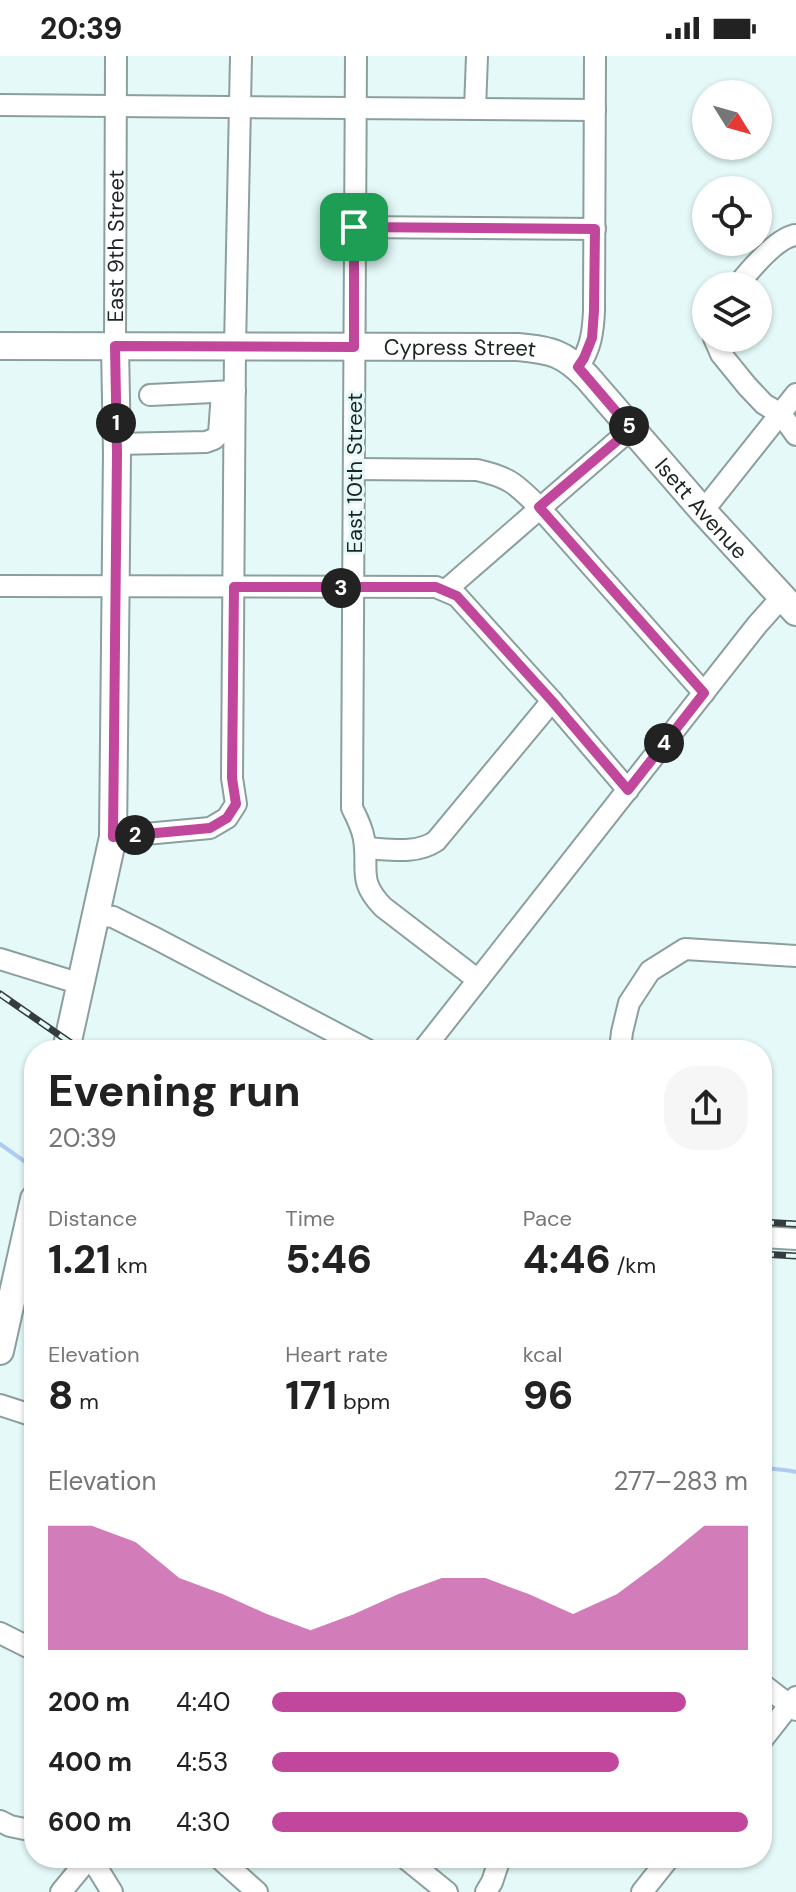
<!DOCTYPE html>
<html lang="en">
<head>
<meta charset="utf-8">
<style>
	:root { --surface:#fff; --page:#f6f6f6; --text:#222; --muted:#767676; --accent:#c0479c }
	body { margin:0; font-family:"DM Sans",sans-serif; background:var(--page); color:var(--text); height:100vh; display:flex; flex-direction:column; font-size:30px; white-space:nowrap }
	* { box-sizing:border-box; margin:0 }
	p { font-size:26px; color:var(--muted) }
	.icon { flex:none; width:44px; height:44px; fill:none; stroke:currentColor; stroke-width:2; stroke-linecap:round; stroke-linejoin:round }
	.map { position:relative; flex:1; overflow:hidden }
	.panel { position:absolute; left:24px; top:984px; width:748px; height:828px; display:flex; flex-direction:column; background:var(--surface); border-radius:32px; box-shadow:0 2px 6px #0004 }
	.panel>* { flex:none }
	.needle { width:52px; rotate:127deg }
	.controls { position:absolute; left:692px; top:24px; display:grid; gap:16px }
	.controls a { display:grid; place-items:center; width:80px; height:80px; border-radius:50%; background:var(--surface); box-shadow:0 2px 6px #0004; font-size:40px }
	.pin { position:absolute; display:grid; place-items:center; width:68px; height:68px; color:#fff; margin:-34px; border-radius:16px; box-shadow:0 4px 12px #0006 }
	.km { position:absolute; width:40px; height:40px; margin:-20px; border-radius:50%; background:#222; color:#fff; font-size:22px; line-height:40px; text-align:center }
	.round { display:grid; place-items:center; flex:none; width:84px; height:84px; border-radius:32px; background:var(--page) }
	.overview { display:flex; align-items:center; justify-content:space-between; height:136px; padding:0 24px }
	h1 { font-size:44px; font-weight:800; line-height:60px }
	.stats { display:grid; grid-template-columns:repeat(3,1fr); gap:12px; height:136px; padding:8px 24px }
	.stats div { display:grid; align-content:center }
	.stats b { font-size:40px; font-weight:800 }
	.stats small { font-size:22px; font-weight:400 }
	.stats p { font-size:22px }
	.chart { height:224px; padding:16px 24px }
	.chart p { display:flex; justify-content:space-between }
	.chart svg { width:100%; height:144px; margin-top:8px; fill:var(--accent); opacity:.7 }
	ul { padding:0 24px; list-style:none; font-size:26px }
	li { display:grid; grid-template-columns:128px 96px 1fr; align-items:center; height:60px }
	li i { height:20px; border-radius:10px; background:var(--accent) }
	.status { display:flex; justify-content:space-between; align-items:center; height:56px; padding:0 40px; background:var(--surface); direction:ltr }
	.status svg { height:22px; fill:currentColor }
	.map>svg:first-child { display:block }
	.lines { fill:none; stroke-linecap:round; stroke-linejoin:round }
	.stream { stroke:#afcbef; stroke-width:4 }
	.minor-casing { stroke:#8c9f9f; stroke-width:24 }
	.major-casing { stroke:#8c9f9f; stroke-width:30 }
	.minor { stroke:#fff; stroke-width:20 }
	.major { stroke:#fff; stroke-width:26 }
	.rail-casing { stroke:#343d3d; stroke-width:7 }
	.rail { stroke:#e5f9f9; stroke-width:4; stroke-dasharray:12; stroke-linecap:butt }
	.route-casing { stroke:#fff; stroke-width:16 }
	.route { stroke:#c0479c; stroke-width:10 }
	.labels { text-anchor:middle; stroke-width:6; stroke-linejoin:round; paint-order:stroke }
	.street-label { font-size:22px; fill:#1c2424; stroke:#e5f9f9 }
</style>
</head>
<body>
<div class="status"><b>20:39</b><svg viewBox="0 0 49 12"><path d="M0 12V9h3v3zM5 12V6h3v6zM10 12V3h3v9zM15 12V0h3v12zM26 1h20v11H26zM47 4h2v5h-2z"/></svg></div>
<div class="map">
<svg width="796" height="1836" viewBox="0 0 796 1836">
	<rect width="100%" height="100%" fill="#e5f9f9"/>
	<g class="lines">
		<g class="stream">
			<polyline points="0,1088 34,1112"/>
			<path d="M762,1411C774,1414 784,1413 796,1416"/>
		</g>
		<defs>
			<g id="minor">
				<path d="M356,0L352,752C357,762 362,771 364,783C369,814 357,824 383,851L478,924"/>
				<polyline points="0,49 595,54"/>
				<polyline points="475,53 477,0"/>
				<polyline points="354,171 595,173"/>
				<path d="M737,230C749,215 777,181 796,179"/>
				<polyline points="714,282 721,298 747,330 764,348 781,358 796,379"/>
				<path id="s1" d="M115,290L116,0"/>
				<path d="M578,311C591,293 593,276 594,255L595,0"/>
				<polyline points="150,339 235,335"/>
				<polyline points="117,388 206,386 214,383 219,378 222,336"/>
				<path d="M354,413L477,414C509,421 516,428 539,451L704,637"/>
				<polyline points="703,455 796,338"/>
				<polyline points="0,530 436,531 457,540 552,645 628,734"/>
				<polyline points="446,534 631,373"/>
				<polyline points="113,781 210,772 227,762 236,748 232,722 235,291 241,0"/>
				<path d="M365,792C388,793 416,799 436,785L552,645"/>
				<polyline points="96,859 113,861 155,882 368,994"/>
				<polyline points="0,903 81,928"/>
				<polyline points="423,994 757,569 781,542"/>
				<polyline points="620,994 622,976 629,947 650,915 685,893 796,900"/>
				<polyline points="762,1181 796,1183"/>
				<polyline points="0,1349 34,1360"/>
				<polyline points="0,1577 34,1594"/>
				<polyline points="762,1628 796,1654"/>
				<polyline points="762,1684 796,1641"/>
				<polyline points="0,1765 10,1770 34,1775"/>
				<polyline points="91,1802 112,1836"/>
				<polyline points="219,1802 257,1836"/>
				<polyline points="405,1802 447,1836"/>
				<polyline points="61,1836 89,1802"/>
				<polyline points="486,1836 492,1826 500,1802"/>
				<polyline points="642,1836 669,1802"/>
			</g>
			<g id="major">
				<path id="s2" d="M0,290L518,291C551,294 564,297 587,321L703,455L796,556"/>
				<polyline points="66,994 113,781 117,397 115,290"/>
				<polyline points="0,1295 34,1143"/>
			</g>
		</defs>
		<use href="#minor" class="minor-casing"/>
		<use href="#major" class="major-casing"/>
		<use href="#minor" class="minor"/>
		<use href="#major" class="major"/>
		<defs>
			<g id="rail">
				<polyline points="0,938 81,994"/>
				<polyline points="762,1166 796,1168"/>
				<polyline points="762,1198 796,1200"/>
			</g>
		</defs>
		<use href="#rail" class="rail-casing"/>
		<use href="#rail" class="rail"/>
	</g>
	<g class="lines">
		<defs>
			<polygon id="route" points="354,171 595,173 594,255 592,282 584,302 578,311 631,373 539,451 704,637 628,734 552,645 457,540 436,531 234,531 232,722 236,748 227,762 210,772 113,781 117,397 115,290 354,291"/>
		</defs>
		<use href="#route" class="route-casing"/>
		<use href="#route" class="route"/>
	</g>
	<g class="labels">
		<g class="street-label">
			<text dy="8" stroke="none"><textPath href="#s1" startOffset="100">East 9th Street</textPath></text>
			<text dy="8" stroke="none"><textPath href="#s2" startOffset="460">Cypress Street</textPath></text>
			<text transform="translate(354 417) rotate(-90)" y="8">East 10th Street</text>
			<text dy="8" stroke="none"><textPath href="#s2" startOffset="770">Isett Avenue</textPath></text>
		</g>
	</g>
</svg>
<div class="controls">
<a><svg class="needle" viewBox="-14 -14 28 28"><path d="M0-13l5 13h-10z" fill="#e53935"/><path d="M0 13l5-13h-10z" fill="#767676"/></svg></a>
<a><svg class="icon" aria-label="locate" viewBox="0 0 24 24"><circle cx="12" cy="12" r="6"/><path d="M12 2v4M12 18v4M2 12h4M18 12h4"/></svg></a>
<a><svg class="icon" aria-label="layers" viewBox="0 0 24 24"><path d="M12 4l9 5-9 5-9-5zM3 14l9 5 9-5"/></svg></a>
</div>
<div class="pin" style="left:354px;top:171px;background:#1e9e55"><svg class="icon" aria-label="arrive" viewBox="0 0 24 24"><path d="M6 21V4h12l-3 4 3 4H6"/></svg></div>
<b class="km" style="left:116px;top:367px">1</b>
<b class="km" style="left:135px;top:779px">2</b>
<b class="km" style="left:341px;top:532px">3</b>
<b class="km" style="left:664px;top:687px">4</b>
<b class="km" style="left:629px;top:370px">5</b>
<section class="panel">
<div class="overview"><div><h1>Evening run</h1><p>20:39</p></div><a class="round"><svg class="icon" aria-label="share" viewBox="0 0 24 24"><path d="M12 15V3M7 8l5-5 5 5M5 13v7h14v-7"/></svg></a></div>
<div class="stats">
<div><p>Distance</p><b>1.21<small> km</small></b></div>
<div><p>Time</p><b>5:46</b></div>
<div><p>Pace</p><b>4:46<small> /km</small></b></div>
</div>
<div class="stats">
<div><p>Elevation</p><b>8<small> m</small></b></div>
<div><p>Heart rate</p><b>171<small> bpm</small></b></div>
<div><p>kcal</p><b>96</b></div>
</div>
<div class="chart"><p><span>Elevation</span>277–283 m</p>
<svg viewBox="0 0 160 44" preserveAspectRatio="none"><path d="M0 44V6L10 6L20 11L30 22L40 27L50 33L60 38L70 33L80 27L90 22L100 22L110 27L120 33L130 27L140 17L150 6L160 6V44z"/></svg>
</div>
<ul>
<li><b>200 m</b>4:40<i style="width:87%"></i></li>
<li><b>400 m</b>4:53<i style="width:73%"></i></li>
<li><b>600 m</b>4:30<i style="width:100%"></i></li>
</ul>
</section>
</div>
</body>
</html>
